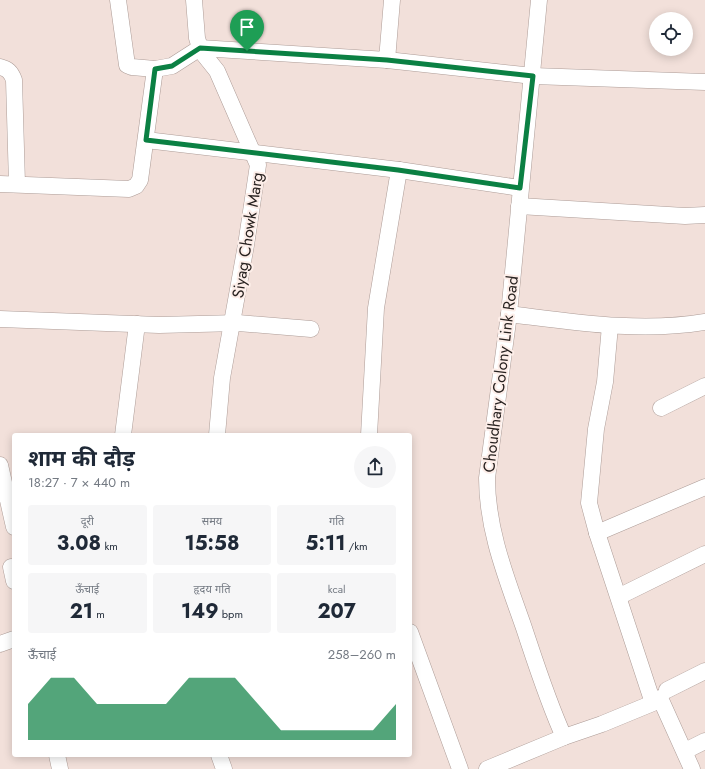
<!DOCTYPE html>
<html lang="hi">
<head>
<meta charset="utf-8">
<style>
	:root { --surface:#fff; --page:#f6f6f7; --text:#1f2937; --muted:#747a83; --accent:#0b8043 }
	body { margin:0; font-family:Jost,"Noto Sans Devanagari",sans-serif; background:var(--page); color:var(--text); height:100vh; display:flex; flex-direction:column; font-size:15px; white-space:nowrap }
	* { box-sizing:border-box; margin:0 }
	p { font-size:13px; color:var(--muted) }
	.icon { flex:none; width:22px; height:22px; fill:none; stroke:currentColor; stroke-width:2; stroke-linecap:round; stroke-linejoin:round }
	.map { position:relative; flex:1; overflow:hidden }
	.sheet { position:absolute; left:12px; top:433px; width:400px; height:324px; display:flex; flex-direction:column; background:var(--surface); border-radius:4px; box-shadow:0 2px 10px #0003 }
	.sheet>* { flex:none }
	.buttons { position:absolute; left:649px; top:12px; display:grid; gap:8px }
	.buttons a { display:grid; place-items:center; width:44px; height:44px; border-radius:50%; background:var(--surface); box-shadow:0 2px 10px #0003; font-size:20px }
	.pin { position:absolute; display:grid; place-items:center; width:34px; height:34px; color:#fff; margin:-41px -17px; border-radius:50% 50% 50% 0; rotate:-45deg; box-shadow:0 0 4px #0007 }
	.pin .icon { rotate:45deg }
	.round { display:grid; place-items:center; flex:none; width:42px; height:42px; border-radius:21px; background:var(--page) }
	.headline { display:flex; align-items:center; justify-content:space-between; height:68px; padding:0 16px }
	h1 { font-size:22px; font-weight:700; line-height:30px }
	.metrics { display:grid; grid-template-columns:repeat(3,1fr); gap:6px; height:68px; padding:4px 16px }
	.metrics div { display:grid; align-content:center; border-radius:4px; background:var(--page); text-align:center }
	.metrics b { font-size:20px; font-weight:700 }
	.metrics small { font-size:11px; font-weight:400 }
	.metrics p { font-size:11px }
	.chart { height:112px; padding:8px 16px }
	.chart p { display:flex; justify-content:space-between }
	.chart svg { width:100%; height:72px; margin-top:4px; fill:var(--accent); opacity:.7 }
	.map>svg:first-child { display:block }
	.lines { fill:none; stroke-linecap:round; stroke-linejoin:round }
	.minor-casing { stroke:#ad9c97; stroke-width:17 }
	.minor { stroke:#fff; stroke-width:16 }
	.route-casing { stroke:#fff; stroke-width:8 }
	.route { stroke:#0b8043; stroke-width:5 }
	.labels { text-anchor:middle; stroke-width:4; stroke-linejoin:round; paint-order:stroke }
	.street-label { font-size:16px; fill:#282220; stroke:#fdeee9 }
</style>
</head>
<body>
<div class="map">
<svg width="705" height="769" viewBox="0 0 705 769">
	<rect width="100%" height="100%" fill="#f2e0da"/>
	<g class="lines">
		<defs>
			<g id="minor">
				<polyline points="118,0 127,65 132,67 155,69 172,66 200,48 387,60 392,0"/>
				<polyline points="194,0 197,38 201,51 217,71 258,165 246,245 222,378 217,435"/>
				<path d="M539,0L509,314L487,478C487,531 507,579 524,628C536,664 548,702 564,737"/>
				<polyline points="387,60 533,76 705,82"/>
				<path d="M0,67C8,69 11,72 14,80L17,184"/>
				<polyline points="146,140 399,170 520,188"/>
				<polyline points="0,184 129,189 136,186 140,180 155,69"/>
				<polyline points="519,206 685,216 705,215"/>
				<path d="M509,314C574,322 640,333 705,322"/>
				<polyline points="0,319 159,325 238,323 311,329"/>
				<polyline points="661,408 705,386"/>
				<polyline points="123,435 137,324"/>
				<polyline points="369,435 376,308 399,170"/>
				<polyline points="0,465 14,527"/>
				<polyline points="597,533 589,503 596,429 605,382 610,326"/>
				<polyline points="11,567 14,581"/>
				<polyline points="622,595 705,554"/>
				<polyline points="410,632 460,769"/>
				<polyline points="0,644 14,639"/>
				<polyline points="667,690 705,671"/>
				<polyline points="660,698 692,769"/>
				<polyline points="685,751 705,741"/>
				<polyline points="57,755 60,769"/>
				<polyline points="219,755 224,769"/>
				<polyline points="487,769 564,737 602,724 653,703 597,533 705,487"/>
			</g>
		</defs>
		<use href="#minor" class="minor-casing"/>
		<use href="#minor" class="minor"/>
	</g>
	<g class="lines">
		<defs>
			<polygon id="route" points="200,48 387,60 533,76 520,188 398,170 146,140 155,69 172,66"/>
		</defs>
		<use href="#route" class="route-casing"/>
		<use href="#route" class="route"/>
	</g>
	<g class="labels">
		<g class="street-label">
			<text transform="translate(247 235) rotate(-81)" y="6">Siyag Chowk Marg</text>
			<text transform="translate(500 374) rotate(-83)" y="6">Choudhary Colony Link Road</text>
		</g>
	</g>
</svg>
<div class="buttons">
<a><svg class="icon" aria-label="locate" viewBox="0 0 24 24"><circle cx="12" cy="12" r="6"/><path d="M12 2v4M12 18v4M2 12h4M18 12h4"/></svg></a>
</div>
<div class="pin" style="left:247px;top:51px;background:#1e9e55"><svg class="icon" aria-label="arrive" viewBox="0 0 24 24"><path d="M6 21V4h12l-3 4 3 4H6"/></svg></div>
<section class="sheet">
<div class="headline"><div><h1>शाम की दौड़</h1><p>18:27 · 7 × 440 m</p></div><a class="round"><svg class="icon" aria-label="share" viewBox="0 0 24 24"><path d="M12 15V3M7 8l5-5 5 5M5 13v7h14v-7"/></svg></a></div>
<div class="metrics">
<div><p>दूरी</p><b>3.08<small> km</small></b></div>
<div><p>समय</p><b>15:58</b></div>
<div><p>गति</p><b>5:11<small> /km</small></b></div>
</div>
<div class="metrics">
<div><p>ऊँचाई</p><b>21<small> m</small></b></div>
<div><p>हृदय गति</p><b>149<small> bpm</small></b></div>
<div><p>kcal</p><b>207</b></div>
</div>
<div class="chart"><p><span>ऊँचाई</span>258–260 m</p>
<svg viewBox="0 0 160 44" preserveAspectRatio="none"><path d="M0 44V22L10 6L20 6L30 22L40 22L50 22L60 22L70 6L80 6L90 6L100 22L110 38L120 38L130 38L140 38L150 38L160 22V44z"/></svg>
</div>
</section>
</div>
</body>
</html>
